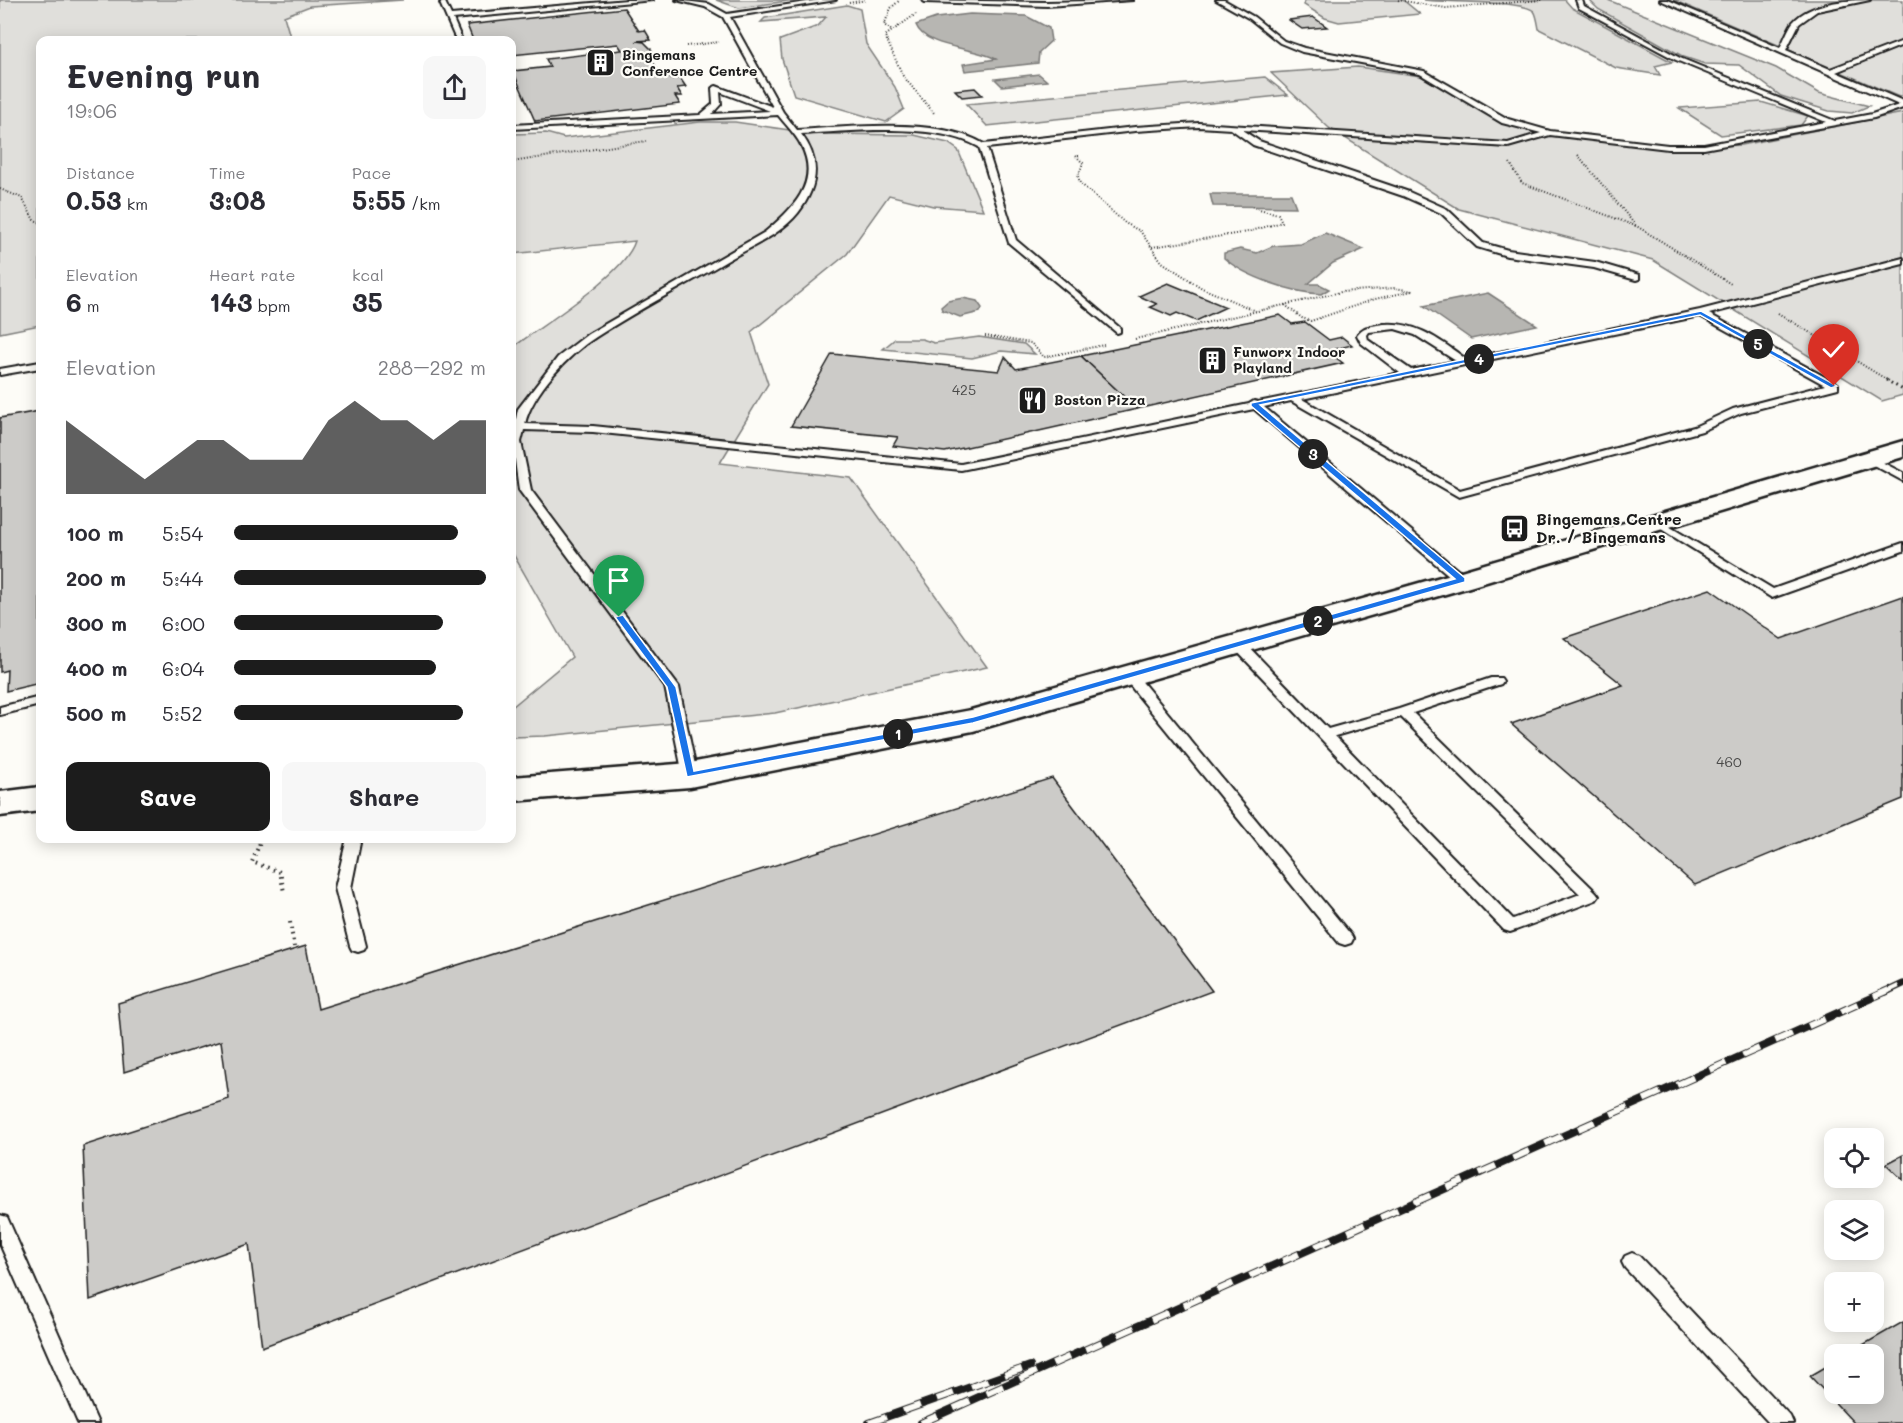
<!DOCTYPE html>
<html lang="en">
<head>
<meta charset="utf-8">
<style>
	:root { --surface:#fff; --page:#f7f7f7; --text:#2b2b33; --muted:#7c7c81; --accent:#1c1c1c }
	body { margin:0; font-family:Mali,sans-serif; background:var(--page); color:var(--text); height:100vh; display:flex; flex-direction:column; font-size:22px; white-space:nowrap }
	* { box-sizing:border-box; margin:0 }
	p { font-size:20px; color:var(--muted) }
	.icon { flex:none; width:33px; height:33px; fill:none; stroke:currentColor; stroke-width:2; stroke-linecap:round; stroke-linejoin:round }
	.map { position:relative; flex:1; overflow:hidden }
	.panel { position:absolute; left:36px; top:36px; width:480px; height:807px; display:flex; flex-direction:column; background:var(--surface); border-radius:12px; box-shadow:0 3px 15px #0003 }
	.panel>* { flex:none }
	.buttons { position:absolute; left:1824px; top:1128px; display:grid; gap:12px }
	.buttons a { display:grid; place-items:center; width:60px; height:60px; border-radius:12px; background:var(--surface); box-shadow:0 3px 15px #0003; font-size:30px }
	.pin { position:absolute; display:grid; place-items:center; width:51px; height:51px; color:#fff; margin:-62px -26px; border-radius:50% 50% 50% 0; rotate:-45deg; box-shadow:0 0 6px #0007 }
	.pin .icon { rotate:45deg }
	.km { position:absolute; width:30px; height:30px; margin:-15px; border-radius:50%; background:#222; color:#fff; font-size:16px; line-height:30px; text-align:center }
	.round { display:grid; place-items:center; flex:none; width:63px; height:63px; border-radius:12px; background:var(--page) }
	.headline { display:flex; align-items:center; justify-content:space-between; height:102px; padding:0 30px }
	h1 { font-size:33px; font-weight:800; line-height:45px }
	.stats { display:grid; grid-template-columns:repeat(3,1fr); gap:9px; height:102px; padding:6px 30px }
	.stats div { display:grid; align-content:center }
	.stats b { font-size:26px; font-weight:800 }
	.stats small { font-size:16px; font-weight:400 }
	.stats p { font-size:16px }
	.chart { height:168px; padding:12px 30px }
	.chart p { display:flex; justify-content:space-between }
	.chart svg { width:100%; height:108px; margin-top:6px; fill:var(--accent); opacity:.7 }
	.button { display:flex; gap:12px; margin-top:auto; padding:12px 30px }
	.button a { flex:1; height:69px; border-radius:12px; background:var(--accent); color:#fff; font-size:24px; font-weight:800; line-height:69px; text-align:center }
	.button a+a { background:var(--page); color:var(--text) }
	ul { padding:0 30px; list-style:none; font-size:20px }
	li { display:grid; grid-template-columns:96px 72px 1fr; align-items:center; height:45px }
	li i { height:15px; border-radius:8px; background:var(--accent) }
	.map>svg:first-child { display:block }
	.green { fill:#e0dfdb; stroke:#7e7e7c; stroke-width:1.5 }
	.water { fill:#b7b6b2; stroke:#797876; stroke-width:1.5 }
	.building { fill:#cccbc8; stroke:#1c1c1c; stroke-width:1.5 }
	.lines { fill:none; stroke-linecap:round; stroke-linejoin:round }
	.lane-casing { stroke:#1c1c1c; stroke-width:4 }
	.secondary-casing { stroke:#1c1c1c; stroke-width:5 }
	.path-far2 { stroke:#1c1c1c; stroke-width:2; stroke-dasharray:1 2; stroke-linecap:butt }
	.path-far1 { stroke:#1c1c1c; stroke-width:3; stroke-dasharray:1.5 4; stroke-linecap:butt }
	.path { stroke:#1c1c1c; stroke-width:4; stroke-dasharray:1.5 4.5; stroke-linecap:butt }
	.lane { fill:#fdfcf7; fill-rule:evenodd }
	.secondary { fill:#fdfcf7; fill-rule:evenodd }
	.rail-far1-casing { stroke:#1c1c1c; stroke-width:7 }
	.rail-casing { stroke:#1c1c1c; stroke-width:8 }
	.rail-far1 { stroke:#fdfcf7; stroke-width:4.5; stroke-dasharray:14; stroke-linecap:butt }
	.rail { stroke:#fdfcf7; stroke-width:6; stroke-dasharray:18; stroke-linecap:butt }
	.route { fill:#1a73e8; stroke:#fff; stroke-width:1.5 }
	.labels { text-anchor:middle; stroke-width:4.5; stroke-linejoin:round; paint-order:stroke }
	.far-poi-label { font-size:14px; font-weight:bold; fill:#1c1c1c; stroke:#fdfcf7; text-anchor:start }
	.number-label { font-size:14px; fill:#484847 }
	.poi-label { font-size:16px; font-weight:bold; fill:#1c1c1c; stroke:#fdfcf7; text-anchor:start }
</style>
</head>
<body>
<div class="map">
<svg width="1903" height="1423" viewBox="0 0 1903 1423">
	<rect width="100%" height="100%" fill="#fdfcf7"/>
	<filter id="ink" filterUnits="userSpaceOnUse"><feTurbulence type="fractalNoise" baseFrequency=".0167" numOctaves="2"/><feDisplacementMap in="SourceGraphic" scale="12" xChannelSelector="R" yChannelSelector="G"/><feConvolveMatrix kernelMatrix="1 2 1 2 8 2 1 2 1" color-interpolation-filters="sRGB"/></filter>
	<g filter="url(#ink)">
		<g class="green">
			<polygon points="0,0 403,0 310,6 284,16 291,40 40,40 40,325 0,333"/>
			<polygon points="716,0 794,0 739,8"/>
			<polygon points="1305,0 1403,0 1420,14 1339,22 1325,18 1304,5"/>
			<path d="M1424,0H1565L1572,8L1672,62L1655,66L1660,75L1616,68L1539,29C1538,24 1537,15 1534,11C1519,0 1448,3 1424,0Z"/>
			<polygon points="1589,0 1608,0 1776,68 1819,93 1869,106 1852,113 1829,111 1781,96 1739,65 1705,64 1684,57 1598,9"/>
			<polygon points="1673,0 1903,0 1903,95 1899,97"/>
			<polygon points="847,5 860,9 866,44 895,87 904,109 886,122 794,95 782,59 780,40 818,26 826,17 761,22 765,18"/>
			<polygon points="1358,67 1421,76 1502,122 1548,135 1667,149 1741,145 1903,113 1903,395 1882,401 1653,260 1459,209 1329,128 1271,73"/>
			<polygon points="1265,77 1288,95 987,126 966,104"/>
			<polygon points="1761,102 1808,116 1801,125 1721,135 1679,108"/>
			<path d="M700,122H735L817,134L914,135L948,143L958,150L983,210L933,206L889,195L847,254L751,332L768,384L720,463L851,478L987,667L775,713L545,736L512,737V707L572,657L512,552V348C542,325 625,275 635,241L512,254V134L546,133L564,138Z"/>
			<polygon points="979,337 1024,344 1035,354 1001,351 972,358 883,349 895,339 922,339 934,343"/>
		</g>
		<g class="water">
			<path d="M970,14L1026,16L1049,28L1051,41L1039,52L1038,63L965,71L963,64L996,59C973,47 925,48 916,25L936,18Z"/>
			<polygon points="1039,74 1047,81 1002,86 995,79"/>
			<polygon points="1210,194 1291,194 1296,207 1213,206"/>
			<path d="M1325,233L1364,249L1333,263L1308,284H1319L1329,289L1321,294C1294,293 1245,277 1224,258V253L1240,249L1257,253L1273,246L1301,244Z"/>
			<polygon points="1488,293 1537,325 1471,339 1424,306"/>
			<polygon points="963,298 977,301 982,308 980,312 960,317 942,310 941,307 948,301"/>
		</g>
		<g class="building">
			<polygon points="624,8 639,31 645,30 651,40 636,41 644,42 651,49 653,53 648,54 659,72 666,72 671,79 680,78 686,87 677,88 682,96 675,96 680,104 535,121 513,71 550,67 546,59 622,50 618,44 512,55 512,40 473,40 467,25"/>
			<polygon points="1313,17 1327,27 1302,29 1289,20"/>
			<polygon points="975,88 982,95 962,97 955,90"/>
			<polygon points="1168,283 1226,307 1196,321 1177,313 1171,316 1150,307 1157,304 1139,296"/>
			<polygon points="1280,315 1292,324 1305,322 1329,340 1342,337 1352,345 1327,351 1343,363 1137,409 1081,356"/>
			<polygon points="832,354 999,371 1005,357 1016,369 1081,356 1137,409 945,452 893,446 898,437 791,426"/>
			<polygon points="40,411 40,683 6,691 7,670 0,672 0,418"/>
			<polygon points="1710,589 1781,639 1903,596 1903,799 1695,885 1511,724 1623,685 1564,638"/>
			<polygon points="1052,778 1212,991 262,1347 249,1244 90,1300 83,1146 229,1099 221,1041 124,1072 118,1003 306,946 318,1009"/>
			<polygon points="1903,1155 1903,1180 1886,1164"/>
			<polygon points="1903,1322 1903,1423 1854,1423 1810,1376 1834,1362 1834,1394 1874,1394 1874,1354 1847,1354"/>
		</g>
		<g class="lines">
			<defs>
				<g id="lane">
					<polygon points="627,0 653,0 453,19 462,40 456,40 440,3 445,2 451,15"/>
					<path d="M676,0L709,4L727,14L820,0H836L730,17L783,112L797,130C850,127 939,117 984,144L1135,127L1199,123L1508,143L1541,133L1502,123L1420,74L1302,52L1280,43L1250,19L1216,0H1224L1254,17L1284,41L1304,48L1424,71L1508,119L1550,131L1668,145H1704L1826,122L1676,60L1579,8L1576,0H1582L1584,6L1680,58L1835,121L1872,114L1899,105L1660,0H1668L1780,48C1784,40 1788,29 1793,22C1811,2 1846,0 1870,0L1817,11L1799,24L1786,50L1830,69L1903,41V45L1836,72L1903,101V108L1874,118L1704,149H1668L1550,135L1508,147L1242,130L1259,141L1409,192L1447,209L1483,243L1508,250L1595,262L1639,275V279L1636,280L1594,268L1507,256L1477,247L1441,213L1403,196L1253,145L1231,129L1199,127L1135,131L987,148L1016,240L1120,328V332L1117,333L1009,243L979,147C936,122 851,131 801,134C822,161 818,187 798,213C781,234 753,246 730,259C686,285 639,309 596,337C569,354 532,393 525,424L593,426L961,464L1249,404L1254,401L1258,402L1400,373L1361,343L1357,335C1363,327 1367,327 1377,325C1412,318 1440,340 1466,359L1700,310L1903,258V264L1709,314L1838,384V388L1741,413L1702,431L1459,497L1291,401L1264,407L1466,577L1468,580L1462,584L1458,583L1254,409L961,470L593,432L524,430L521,442L531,490L679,687L697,775L690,780L683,775L665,687L519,490L512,438L518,409L558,357L588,334L765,232C792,209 821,183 801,145C796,135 786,125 778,115L512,129V125L700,115L713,104L712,88L716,86L773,107L723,17L705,7ZM720,92L770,111L712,114L721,104ZM1700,316L1825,385L1733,409L1694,427L1460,490L1302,399ZM1395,329L1415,335L1456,361L1411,370L1368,340L1367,335L1369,332Z"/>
					<polygon points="922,0 1047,2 1133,0 1047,6 925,2"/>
					<polygon points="40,362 40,368 0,375 0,369"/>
					<polygon points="1870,456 1903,473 1903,481 1866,461 1866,457"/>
					<polygon points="1657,519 1773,589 1903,543 1903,551 1772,598 1653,524 1651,522"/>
					<path d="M1238,640L1243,641L1328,729L1399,709L1491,678H1501L1503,681L1501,684L1413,713L1596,892L1599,896L1596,900L1516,930L1510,932L1504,930L1233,647L1232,644L1233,641ZM1401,717L1580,894L1513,919L1335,736Z"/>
					<polygon points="1129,671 1134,672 1351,935 1353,939 1351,943 1345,945 1339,943 1124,678 1122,675 1124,672"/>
					<polygon points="40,697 40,705 0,715 0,707"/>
					<polygon points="347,838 361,838 351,888 366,946 364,950 358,952 352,950 350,946 335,888"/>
					<polygon points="0,1215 7,1217 98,1423 78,1423 0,1244"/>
					<polygon points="1632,1253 1639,1256 1790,1416 1793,1423 1769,1423 1625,1268 1622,1262 1625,1256"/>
				</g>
				<g id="secondary">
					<polygon points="1903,441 1903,457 1473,586 973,731 690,787 512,801 512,777 690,763 971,710 1451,574"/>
					<polygon points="40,787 40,811 0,816 0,792"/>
				</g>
			</defs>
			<use href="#lane" class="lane-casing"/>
			<use href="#secondary" class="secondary-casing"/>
			<g class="path-far2">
				<polyline points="1398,0 1446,8 1542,0"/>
				<polyline points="849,3 866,0"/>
				<polyline points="916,14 885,36 903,76 934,113"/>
				<polyline points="891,30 884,25 891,8 900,0"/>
				<polyline points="686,46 719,42"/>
				<polyline points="1578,155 1636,226"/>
				<polyline points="1079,156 1076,156 1083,163 1078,176 1080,183 1125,223 1140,231 1162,262 1202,288 1256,311"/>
				<polyline points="512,162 646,141"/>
				<polyline points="1510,163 1522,183 1638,227 1731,284"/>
				<polyline points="0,189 22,198 34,220 40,222"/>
				<polyline points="1152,247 1248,232 1282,222 1278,214 1252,207"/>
				<polyline points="1285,305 1302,318 1311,321 1375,299 1412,291"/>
				<polyline points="1778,313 1889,381"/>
				<polyline points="985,336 1031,343 1044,357 1104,345"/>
				<polyline points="1135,339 1341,292 1395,288 1413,291"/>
			</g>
			<polyline class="path-far1" points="1886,380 1903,390"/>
			<g class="path">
				<polyline points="262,838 252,862 280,872 284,892"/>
				<polyline points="290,922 294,947"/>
			</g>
			<use href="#lane" class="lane"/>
			<use href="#secondary" class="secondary"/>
			<defs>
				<polyline id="rail-far1" points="1886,992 1903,984"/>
				<g id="rail">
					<polyline points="869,1423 1030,1366"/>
					<polyline points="921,1423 1889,990"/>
				</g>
			</defs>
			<use href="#rail-far1" class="rail-far1-casing"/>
			<use href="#rail" class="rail-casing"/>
			<use href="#rail-far1" class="rail-far1"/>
			<use href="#rail" class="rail"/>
		</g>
	</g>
	<polygon class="route" points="1701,311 1837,386 1831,388 1700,315 1260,405 1465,578 1465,582 973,723 687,777 667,687 615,617 623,615 676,687 694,771 973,717 1455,579 1251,406 1251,403"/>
	<defs>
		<symbol id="building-square" viewBox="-11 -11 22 22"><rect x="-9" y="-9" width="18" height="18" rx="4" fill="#1c1c1c" stroke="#fdfcf7"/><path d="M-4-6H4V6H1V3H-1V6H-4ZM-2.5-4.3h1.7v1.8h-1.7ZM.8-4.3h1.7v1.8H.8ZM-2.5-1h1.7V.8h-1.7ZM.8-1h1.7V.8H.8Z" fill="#fff"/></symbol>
		<symbol id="restaurant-square" viewBox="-11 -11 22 22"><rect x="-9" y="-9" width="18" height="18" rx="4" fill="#1c1c1c" stroke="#fdfcf7"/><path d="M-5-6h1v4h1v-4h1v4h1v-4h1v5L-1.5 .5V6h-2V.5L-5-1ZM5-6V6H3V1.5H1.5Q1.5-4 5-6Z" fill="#fff"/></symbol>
		<symbol id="bus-square" viewBox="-11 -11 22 22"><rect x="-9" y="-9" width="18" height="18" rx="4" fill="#1c1c1c" stroke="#fdfcf7"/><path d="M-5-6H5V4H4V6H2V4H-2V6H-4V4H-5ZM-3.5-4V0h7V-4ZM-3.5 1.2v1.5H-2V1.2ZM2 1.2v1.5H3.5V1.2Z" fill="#fff"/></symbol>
	</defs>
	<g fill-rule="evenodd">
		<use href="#building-square" x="584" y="46" width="33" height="33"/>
		<use href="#building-square" x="1196" y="344" width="33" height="33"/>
		<use href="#restaurant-square" x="1016" y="384" width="33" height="33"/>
		<use href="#bus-square" x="1498" y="512" width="33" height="33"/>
	</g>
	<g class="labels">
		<g class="far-poi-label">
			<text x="622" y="60">Bingemans<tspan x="622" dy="16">Conference Centre</tspan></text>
			<text x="1233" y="357">Funworx Indoor<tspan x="1233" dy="16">Playland</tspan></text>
			<text x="1054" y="405">Boston Pizza</text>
		</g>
		<g class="number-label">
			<text x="964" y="395">425</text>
			<text x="1729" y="767">460</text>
		</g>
		<g class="poi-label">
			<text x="1536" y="525">Bingemans Centre<tspan x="1536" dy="18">Dr. / Bingemans</tspan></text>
		</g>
	</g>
</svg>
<div class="buttons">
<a><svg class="icon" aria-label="locate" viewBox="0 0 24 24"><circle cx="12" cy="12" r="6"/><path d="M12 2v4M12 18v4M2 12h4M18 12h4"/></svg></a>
<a><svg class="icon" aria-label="layers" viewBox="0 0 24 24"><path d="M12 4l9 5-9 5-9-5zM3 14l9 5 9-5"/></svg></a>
<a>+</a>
<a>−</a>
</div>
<div class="pin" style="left:619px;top:617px;background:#1e9e55"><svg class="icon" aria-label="arrive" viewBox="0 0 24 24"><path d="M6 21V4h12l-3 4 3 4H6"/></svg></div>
<div class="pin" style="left:1834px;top:386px;background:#d93025"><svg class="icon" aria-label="check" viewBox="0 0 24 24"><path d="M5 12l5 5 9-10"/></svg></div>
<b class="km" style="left:898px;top:734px">1</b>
<b class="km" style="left:1318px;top:621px">2</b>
<b class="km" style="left:1313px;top:454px">3</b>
<b class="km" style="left:1479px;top:359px">4</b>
<b class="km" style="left:1758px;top:344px">5</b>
<section class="panel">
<div class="headline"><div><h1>Evening run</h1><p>19:06</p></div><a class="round"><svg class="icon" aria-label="share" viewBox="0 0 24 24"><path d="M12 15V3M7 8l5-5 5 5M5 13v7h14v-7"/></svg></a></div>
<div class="stats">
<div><p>Distance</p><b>0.53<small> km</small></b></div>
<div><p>Time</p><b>3:08</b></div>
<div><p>Pace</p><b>5:55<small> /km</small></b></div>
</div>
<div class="stats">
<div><p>Elevation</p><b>6<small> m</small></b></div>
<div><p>Heart rate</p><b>143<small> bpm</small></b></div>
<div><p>kcal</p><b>35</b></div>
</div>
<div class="chart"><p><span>Elevation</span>288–292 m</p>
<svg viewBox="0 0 160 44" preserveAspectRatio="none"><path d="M0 44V14L10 22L20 30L30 38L40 30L50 22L60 22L70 30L80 30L90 30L100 14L110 6L120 14L130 14L140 22L150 14L160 14V44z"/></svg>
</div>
<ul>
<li><b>100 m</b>5:54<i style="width:89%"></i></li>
<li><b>200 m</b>5:44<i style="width:100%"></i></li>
<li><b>300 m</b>6:00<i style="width:83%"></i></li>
<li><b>400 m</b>6:04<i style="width:80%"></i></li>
<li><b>500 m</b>5:52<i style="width:91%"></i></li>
</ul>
<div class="button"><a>Save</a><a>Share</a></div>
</section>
</div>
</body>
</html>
